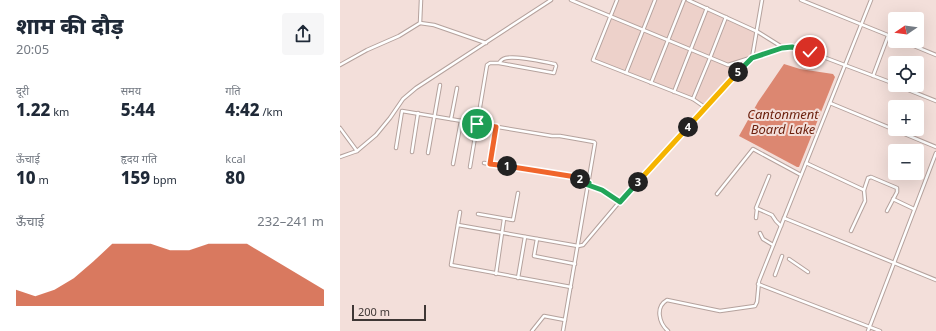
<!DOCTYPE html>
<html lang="hi">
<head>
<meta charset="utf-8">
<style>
	:root { --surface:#fff; --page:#f6f6f7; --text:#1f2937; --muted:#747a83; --accent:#ca411c }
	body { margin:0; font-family:"Noto Sans","Noto Sans Devanagari",sans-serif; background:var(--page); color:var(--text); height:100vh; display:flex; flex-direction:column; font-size:15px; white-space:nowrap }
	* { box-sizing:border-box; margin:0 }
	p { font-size:13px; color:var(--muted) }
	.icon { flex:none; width:22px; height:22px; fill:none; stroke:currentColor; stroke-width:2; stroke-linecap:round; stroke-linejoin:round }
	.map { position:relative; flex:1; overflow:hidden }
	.drawer { display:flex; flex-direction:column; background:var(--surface); width:340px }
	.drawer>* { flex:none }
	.needle { width:26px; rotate:257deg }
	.controls { position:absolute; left:548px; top:12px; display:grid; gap:8px }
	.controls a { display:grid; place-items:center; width:36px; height:36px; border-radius:4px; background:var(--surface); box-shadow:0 4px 16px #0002; font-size:20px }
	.scale { position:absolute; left:12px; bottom:10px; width:74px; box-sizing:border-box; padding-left:4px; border:2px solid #3f3735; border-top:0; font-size:11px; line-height:14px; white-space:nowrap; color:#3f3735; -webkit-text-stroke:3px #f3dfda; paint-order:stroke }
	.pin { position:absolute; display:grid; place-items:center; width:34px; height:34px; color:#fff; margin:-17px; border:2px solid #fff; border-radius:50%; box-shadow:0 1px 4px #0007 }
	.km { position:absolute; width:20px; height:20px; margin:-10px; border-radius:50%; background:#222; color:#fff; font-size:11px; line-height:20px; text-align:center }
	.round { display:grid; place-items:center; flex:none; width:42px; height:42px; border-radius:4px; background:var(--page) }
	.summary { display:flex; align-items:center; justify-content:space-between; height:68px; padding:0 16px }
	h1 { font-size:22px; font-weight:800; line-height:30px }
	.stats { display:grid; grid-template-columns:repeat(3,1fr); gap:6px; height:68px; padding:4px 16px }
	.stats div { display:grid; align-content:center }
	.stats b { font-size:17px; font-weight:800 }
	.stats small { font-size:11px; font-weight:400 }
	.stats p { font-size:11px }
	.chart { height:112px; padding:8px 16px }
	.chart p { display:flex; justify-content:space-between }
	.chart svg { width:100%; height:72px; margin-top:4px; fill:var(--accent); opacity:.7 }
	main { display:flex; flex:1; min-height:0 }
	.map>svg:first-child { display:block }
	.built { fill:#edd1ca }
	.water { fill:#dc8771 }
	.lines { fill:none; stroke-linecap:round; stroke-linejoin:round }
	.minor-casing { stroke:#b5a29d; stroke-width:4.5 }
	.minor { stroke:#fff; stroke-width:2.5 }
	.split-1-casing { stroke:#fff; stroke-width:8 }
	.split-2-casing { stroke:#fff; stroke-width:8 }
	.split-3-casing { stroke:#fff; stroke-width:8 }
	.split-4-casing { stroke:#fff; stroke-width:8 }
	.split-5-casing { stroke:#fff; stroke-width:8 }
	.split-6-casing { stroke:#fff; stroke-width:8 }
	.split-1 { stroke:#f0652b; stroke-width:5 }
	.split-2 { stroke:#f0652b; stroke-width:5 }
	.split-3 { stroke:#22a559; stroke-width:5 }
	.split-4 { stroke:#f5b400; stroke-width:5 }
	.split-5 { stroke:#f5b400; stroke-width:5 }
	.split-6 { stroke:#22a559; stroke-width:5 }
	.labels { text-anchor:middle; stroke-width:4; stroke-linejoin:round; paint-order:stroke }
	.water-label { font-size:13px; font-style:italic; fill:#6b1f0c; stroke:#f3dfda }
</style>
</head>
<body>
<main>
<section class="drawer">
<div class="summary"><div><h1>शाम की दौड़</h1><p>20:05</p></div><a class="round"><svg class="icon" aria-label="share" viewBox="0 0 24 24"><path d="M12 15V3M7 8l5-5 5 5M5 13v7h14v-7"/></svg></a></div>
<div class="stats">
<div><p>दूरी</p><b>1.22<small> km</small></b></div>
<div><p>समय</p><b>5:44</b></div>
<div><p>गति</p><b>4:42<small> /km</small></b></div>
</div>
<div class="stats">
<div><p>ऊँचाई</p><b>10<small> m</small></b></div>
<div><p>हृदय गति</p><b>159<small> bpm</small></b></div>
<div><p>kcal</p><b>80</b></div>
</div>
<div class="chart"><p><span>ऊँचाई</span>232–241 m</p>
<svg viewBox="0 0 160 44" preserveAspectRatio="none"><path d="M0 44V34L10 38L20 34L30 27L40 17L50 6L60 6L70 6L80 10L90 10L100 6L110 6L120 6L130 13L140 20L150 27L160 34V44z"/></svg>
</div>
</section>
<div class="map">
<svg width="596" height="331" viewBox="0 0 596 331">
	<rect width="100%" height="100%" fill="#f3dfda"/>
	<polygon class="built" points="277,0 347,0 386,17 418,32 412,58 366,108 353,99 253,60"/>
	<polygon class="water" points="444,64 460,69 493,74 495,77 459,167 457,167 399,136 418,102"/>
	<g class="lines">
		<defs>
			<g id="minor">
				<polyline points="231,0 388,65 442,48 452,47 470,52 555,84"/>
				<polyline points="277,0 253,60 353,99 366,108"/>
				<polyline points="348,0 418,32 442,47"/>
				<polyline points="461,0 555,38"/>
				<polyline points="80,23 94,25 146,43"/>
				<polyline points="562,41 596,55"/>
				<polyline points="0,65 27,50 59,36 80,23 81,0"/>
				<polyline points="286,73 315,0"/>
				<polyline points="533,76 548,36"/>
				<polyline points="311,83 344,0"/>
				<polyline points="556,85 596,101"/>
				<polyline points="334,92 367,8"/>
				<polyline points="353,99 370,58 386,17"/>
				<polyline points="490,103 596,147"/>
				<polyline points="111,119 117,88"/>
				<polyline points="0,128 17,151"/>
				<polyline points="56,148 62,111 212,136 220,136 254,142 255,143 223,331"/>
				<polyline points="72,152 78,113"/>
				<polyline points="88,153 100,85"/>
				<polyline points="0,157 17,151 36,135 50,118 63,99 76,88 211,0"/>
				<polyline points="144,163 236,177 249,183"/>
				<polyline points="466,163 524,190"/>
				<polyline points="113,164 121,121"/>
				<polyline points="150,164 156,127"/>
				<path d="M130,167L147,65L150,63H159L214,73L216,66L215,64C204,62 172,54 163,59C161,60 160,62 159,63"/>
				<polyline points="429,176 416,208 432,215 436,221 441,226"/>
				<polyline points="248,185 262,190 280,202"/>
				<polyline points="377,194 413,149 461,175"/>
				<polyline points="553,199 574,209"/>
				<polyline points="120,212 111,265 231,287"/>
				<polyline points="138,214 173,220 178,193"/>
				<polyline points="416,218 417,209"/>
				<polyline points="444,218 596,280"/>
				<polyline points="118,225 238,246 243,245 281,200 412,58 422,0"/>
				<polyline points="511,231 525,201 524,190 528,178 531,177 557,188 557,192 547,211"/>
				<polyline points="420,233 423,239 433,245"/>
				<polyline points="197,239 194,256 235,264"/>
				<polyline points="449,259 468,272"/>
				<polyline points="156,274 164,219"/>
				<polyline points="435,275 442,256"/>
				<polyline points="178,278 185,237"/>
				<polyline points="418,284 540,331"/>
				<polyline points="192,331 204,316 225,320"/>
				<path d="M328,331C319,323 315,307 327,300L380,311L415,306L417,302L419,281L531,0"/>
				<polyline points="528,331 596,153"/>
			</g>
		</defs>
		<use href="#minor" class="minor-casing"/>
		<use href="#minor" class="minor"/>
	</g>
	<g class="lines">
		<defs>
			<polyline id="split-1" points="137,124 156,127 150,164 167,166"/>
			<polyline id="split-2" points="167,166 236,177 240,179"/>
			<polyline id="split-3" points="240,179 249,183 248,185 262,190 280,202 298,182"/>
			<polyline id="split-4" points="298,182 348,127"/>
			<polyline id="split-5" points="348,127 398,72"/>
			<polyline id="split-6" points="398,72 412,58 442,48 452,47 470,52"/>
		</defs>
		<use href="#split-1" class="split-1-casing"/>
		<use href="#split-2" class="split-2-casing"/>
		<use href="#split-3" class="split-3-casing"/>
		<use href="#split-4" class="split-4-casing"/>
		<use href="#split-5" class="split-5-casing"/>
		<use href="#split-6" class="split-6-casing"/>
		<use href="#split-1" class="split-1"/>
		<use href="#split-2" class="split-2"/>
		<use href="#split-3" class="split-3"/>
		<use href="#split-4" class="split-4"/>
		<use href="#split-5" class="split-5"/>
		<use href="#split-6" class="split-6"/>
	</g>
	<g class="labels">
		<g class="water-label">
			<text x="443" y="119">Cantonment<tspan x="443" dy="15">Board Lake</tspan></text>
		</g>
	</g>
</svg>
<div class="controls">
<a><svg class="needle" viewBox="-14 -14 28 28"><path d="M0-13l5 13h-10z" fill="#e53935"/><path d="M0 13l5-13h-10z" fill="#747a83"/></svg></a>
<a><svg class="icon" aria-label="locate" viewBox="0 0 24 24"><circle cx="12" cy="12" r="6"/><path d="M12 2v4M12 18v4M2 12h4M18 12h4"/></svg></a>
<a>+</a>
<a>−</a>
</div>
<div class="scale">200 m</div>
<div class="pin" style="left:137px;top:124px;background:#1e9e55"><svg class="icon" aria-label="arrive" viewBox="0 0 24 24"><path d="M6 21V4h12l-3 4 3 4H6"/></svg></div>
<div class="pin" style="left:470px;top:52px;background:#d93025"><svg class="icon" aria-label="check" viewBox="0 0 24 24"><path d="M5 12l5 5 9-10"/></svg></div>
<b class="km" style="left:167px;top:166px">1</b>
<b class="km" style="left:240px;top:179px">2</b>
<b class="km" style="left:298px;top:182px">3</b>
<b class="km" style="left:348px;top:127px">4</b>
<b class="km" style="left:398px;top:72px">5</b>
</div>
</main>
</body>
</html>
